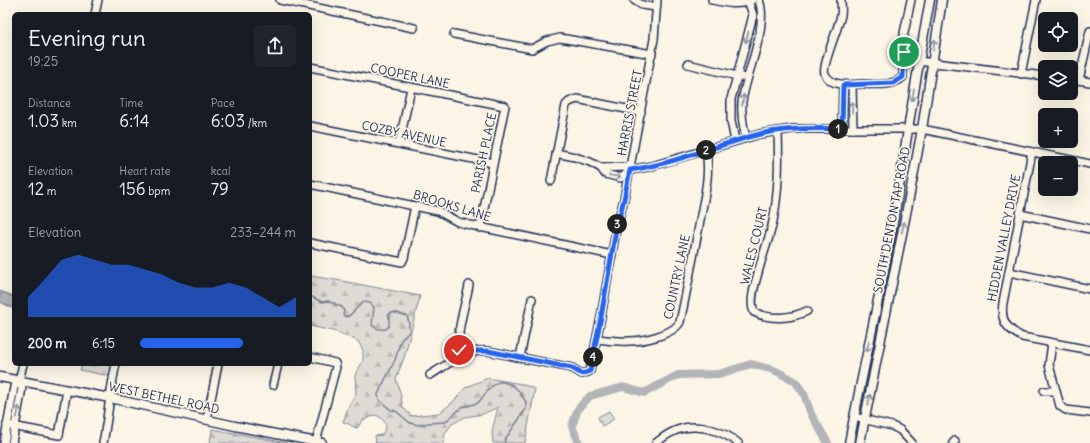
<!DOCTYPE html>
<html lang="en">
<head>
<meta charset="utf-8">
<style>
	:root { --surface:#171b24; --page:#20242c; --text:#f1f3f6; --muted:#9ea1a6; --accent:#2563eb }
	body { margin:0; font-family:Delius,sans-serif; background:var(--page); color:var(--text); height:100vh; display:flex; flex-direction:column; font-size:15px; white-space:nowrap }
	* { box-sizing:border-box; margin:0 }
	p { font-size:13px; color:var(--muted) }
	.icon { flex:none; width:22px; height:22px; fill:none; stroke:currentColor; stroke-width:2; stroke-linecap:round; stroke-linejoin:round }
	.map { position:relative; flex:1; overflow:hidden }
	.details { position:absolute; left:12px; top:12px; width:300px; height:354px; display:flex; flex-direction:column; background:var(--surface); border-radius:6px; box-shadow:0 4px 16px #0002 }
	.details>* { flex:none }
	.fabs { position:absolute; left:1038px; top:12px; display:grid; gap:8px }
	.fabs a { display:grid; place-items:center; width:40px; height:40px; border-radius:6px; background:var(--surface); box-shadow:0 4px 16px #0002; font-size:20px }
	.pin { position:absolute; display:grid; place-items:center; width:34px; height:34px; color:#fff; margin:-17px; border:2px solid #fff; border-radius:50%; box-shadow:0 1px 4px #0007 }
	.km { position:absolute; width:20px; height:20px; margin:-10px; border-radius:50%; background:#222; color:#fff; font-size:11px; line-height:20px; text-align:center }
	.round { display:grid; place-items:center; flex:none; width:42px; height:42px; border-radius:6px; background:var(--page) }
	.head { display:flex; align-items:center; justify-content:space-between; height:68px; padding:0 16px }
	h1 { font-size:22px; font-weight:600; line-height:30px }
	.figures { display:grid; grid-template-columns:repeat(3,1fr); gap:6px; height:68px; padding:4px 16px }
	.figures div { display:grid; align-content:center }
	.figures b { font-size:17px; font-weight:600 }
	.figures small { font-size:11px; font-weight:400 }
	.figures p { font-size:11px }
	.chart { height:112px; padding:8px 16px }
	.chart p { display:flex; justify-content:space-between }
	.chart svg { width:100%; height:72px; margin-top:4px; fill:var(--accent); opacity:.7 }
	ul { padding:0 16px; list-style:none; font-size:13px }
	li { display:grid; grid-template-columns:64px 48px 1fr; align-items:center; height:30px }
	li i { height:10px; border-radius:5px; background:var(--accent) }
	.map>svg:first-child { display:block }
	.green { fill:#dfdbd4; stroke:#7d8599 }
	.forest { fill:url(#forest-firs); stroke:#7d8599 }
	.water { fill:url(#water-waves); stroke:#767f94 }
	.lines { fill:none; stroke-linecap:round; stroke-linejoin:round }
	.stream { stroke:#767f94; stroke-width:1.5 }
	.river { stroke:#b2b4b8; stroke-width:8 }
	.minor-casing { stroke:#1b2f5e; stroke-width:10 }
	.major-casing { stroke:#1b2f5e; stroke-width:11 }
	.minor { stroke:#fcf5e5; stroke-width:7 }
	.major { stroke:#fcf5e5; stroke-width:8 }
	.oneway { stroke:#8c92a2 }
	.route-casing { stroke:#fff; stroke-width:8 }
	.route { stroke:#2563eb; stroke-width:5 }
	.labels { text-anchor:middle; stroke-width:3.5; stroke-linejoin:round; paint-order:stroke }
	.street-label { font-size:12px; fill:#1b2f5e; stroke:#fcf5e5 }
</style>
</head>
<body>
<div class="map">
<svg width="1090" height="443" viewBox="0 0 1090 443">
	<defs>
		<pattern id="forest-firs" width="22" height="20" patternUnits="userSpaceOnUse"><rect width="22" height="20" fill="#dfdbd4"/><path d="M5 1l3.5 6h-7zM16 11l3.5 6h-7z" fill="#bfbcb8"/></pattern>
		<pattern id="water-waves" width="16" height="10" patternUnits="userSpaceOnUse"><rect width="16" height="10" fill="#b2b4b8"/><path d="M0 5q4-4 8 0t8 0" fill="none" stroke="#909399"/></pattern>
	</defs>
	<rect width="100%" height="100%" fill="#fcf5e5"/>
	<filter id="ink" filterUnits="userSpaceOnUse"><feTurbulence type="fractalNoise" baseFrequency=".025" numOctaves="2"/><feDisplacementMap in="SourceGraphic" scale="8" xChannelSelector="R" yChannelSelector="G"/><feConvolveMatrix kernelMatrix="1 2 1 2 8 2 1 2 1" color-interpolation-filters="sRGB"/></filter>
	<g filter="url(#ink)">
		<polygon class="green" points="609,411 614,419 602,426 598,417"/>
		<g class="forest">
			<path d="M310,276L342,281L420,296L405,355L396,379L400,392L403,408L412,416L439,413L452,403L465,388L487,378L522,384L535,389L525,443H493L492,431L498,407L483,414L465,417L452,424L445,433L443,443H376L375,436L382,435L386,427C385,421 382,418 376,415L363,420L357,428C352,427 349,423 343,422L349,405L356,394L355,375L363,361V350L358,341L337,332L310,326Z"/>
			<polygon points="82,364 113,364 114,377 80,370"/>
			<polygon points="212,429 287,443 210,443"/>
		</g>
		<polygon class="water" points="0,291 14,296 14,309 0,302"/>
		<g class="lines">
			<path class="stream" d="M310,296L322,302L328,301L342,307L344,311L343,315L346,317L350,315L363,302L370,303L374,307L372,325C376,329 380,330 386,329L389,326V314C394,310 401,315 407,316L409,323V332L401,340L395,360L378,394L379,400L391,410L396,411L410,423L418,425L429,423L445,422L462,407L478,403L490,388L498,382H503L512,385L518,390L526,402V409L506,438L504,443"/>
			<polyline class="river" points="579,443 572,426 578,409 590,396 623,387 644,393 678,375 719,374 751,364 774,370 795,381 804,394 811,414 828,443"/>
			<defs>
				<g id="minor">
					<polyline points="280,0 414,28"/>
					<polyline points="634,0 642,5 656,7"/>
					<path d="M712,0C726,3 739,6 752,0"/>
					<path d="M841,0C841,5 842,10 841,15C839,27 821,67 825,74C831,87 850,85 862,84C875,84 892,87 903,77L904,33L911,0"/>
					<polyline points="95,14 98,0"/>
					<polyline points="454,34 532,49 547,41 560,38 652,54"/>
					<polyline points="918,61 1045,76"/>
					<polyline points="688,64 741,77"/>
					<polyline points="310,67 505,106 480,228"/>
					<polyline points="1021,74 1036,0"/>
					<polyline points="1071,79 1090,82"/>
					<polyline points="1079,80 1090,31"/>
					<polyline points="852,85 853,129"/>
					<polyline points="310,126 493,163"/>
					<polyline points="842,129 843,85"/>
					<path d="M778,131C779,163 779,194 772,226C768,242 762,257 758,273C755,284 749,302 754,312C769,320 791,319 807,311"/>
					<path d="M746,138C743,126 741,114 742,102C746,73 769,26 759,0"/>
					<polyline points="735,141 731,121 731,99 753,15 748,0"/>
					<polyline points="399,144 411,88"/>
					<path d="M1032,152L1003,303C1000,321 1007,329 1022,337L1090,350"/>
					<polyline points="556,153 575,157 590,162 601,168 625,167 630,170"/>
					<polyline points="601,168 605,174 621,178 630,171"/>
					<polyline points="630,170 652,166 760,134 792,129 922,129 1090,164"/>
					<polyline points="551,181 566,105 569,102 577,99 641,112"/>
					<polyline points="310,184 438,211 458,222 470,225 612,255"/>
					<polyline points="1020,214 1090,229"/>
					<polyline points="310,243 402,262 404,258 415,206"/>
					<polyline points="1009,272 1090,289"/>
					<path d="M597,339C607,340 618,342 629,341C643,341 673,335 680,322C687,290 693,258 699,226C703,201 711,176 706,150"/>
					<polyline points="1052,343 1049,365 1060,406 1066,410 1090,413"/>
					<polyline points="310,357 335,363 336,367 316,442"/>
					<path d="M461,357C454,334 465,308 469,285"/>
					<polyline points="520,357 532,299"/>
					<path d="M430,375C448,364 467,349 488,351L572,368L582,374L590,371L601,317L616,230L624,199L654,39L657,0"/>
					<polyline points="19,381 23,364"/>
					<polyline points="273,385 278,364"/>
					<polyline points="1044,391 1056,391"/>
					<polyline points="854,417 892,426 900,430 912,443"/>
					<polyline points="207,419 218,364"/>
					<polyline points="7,425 59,435 67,390"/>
					<polyline points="4,443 14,387 19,381"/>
					<polyline points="12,443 22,388 19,381"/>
					<path d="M103,443C108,417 110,390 116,364"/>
					<path d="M656,443C663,437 670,432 680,429C698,423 724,431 738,443"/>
					<polyline points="953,443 955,441"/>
				</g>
				<g id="major">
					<polyline points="0,377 110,398 235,426 322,443"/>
					<path d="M849,443C865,360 884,277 898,194C908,129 918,64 930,0"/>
					<polyline points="860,443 907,209 922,129 942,0"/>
				</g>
			</defs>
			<use href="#minor" class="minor-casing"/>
			<use href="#major" class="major-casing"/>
			<use href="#minor" class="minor"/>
			<use href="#major" class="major"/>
		</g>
		<defs><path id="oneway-shaft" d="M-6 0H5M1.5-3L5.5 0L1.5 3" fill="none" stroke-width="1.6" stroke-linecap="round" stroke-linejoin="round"/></defs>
		<g class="oneway">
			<use href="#oneway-shaft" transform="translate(747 37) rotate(105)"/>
			<use href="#oneway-shaft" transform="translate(934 45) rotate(-81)"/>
			<use href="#oneway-shaft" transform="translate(913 95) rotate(99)"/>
			<use href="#oneway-shaft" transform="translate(743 100) rotate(-82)"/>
			<use href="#oneway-shaft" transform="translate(852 107) rotate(-92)"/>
			<use href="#oneway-shaft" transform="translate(615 176) rotate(8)"/>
			<use href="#oneway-shaft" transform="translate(903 227) rotate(-79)"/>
			<use href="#oneway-shaft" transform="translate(868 346) rotate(101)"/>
			<use href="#oneway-shaft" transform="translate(869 400) rotate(-79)"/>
			<use href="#oneway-shaft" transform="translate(18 412) rotate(-79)"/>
		</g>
	</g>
	<g class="lines" filter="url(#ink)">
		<defs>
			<path id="route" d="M459,350L461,357L474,351H488L572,368L582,374L590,371L601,317L616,230L624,199L630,170C674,164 716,145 760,134C787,128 814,128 842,129L843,85L893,83L903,77L904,52"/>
		</defs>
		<use href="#route" class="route-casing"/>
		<use href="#route" class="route"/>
	</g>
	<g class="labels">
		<g class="street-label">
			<text transform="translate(410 76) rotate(12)" y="4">COOPER LANE</text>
			<text transform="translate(630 113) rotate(-79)" y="4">HARRIS STREET</text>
			<text transform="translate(404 134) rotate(12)" y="4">COZBY AVENUE</text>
			<text transform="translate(484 153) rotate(-78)" y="4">PARISH PLACE</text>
			<text transform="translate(452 206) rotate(17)" y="4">BROOKS LANE</text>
			<text transform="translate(892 220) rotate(-79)" y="4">SOUTH DENTON TAP ROAD</text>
			<text transform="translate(1004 238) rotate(-79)" y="4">HIDDEN VALLEY DRIVE</text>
			<text transform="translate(754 246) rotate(-76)" y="4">WALES COURT</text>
			<text transform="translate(677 277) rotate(-78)" y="4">COUNTRY LANE</text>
			<text transform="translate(164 398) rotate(12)" y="4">WEST BETHEL ROAD</text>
		</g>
	</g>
</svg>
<div class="fabs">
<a><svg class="icon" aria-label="locate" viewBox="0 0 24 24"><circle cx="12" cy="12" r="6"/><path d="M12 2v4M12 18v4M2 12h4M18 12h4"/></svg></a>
<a><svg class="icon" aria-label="layers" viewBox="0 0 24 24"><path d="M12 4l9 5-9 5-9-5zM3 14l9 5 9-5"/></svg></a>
<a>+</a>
<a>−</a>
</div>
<div class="pin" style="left:904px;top:52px;background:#1e9e55"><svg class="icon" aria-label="arrive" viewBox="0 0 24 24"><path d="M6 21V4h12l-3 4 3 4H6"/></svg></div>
<div class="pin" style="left:459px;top:350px;background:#d93025"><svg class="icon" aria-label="check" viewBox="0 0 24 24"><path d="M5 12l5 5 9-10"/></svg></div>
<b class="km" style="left:838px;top:129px">1</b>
<b class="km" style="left:706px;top:150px">2</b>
<b class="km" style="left:617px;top:224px">3</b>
<b class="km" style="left:593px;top:357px">4</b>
<section class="details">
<div class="head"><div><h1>Evening run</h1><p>19:25</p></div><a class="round"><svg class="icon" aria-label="share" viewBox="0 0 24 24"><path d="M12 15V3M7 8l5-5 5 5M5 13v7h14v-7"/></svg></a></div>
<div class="figures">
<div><p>Distance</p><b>1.03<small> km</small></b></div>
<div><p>Time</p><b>6:14</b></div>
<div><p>Pace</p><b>6:03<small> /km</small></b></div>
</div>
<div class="figures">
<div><p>Elevation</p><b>12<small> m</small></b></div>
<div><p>Heart rate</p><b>156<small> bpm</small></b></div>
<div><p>kcal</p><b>79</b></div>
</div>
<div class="chart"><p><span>Elevation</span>233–244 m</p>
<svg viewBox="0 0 160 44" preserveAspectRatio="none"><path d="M0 44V32L10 21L20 9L30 6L40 9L50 12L60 12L70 15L80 18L90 23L100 26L110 26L120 23L130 26L140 32L150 38L160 32V44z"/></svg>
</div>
<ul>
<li><b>200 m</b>6:15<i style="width:66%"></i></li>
</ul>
</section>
</div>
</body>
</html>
